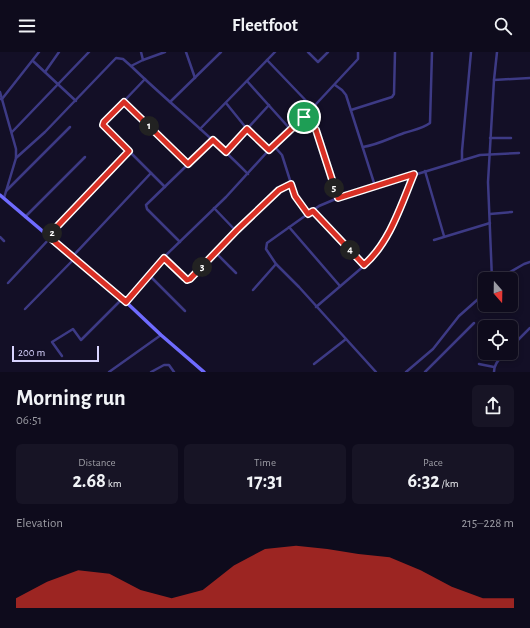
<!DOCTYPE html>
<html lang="en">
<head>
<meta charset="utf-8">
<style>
	:root { --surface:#0e0b1c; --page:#171425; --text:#f1f3f6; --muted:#9b9ba3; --line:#2e2b3b; --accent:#d93025 }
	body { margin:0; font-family:"Alegreya Sans",sans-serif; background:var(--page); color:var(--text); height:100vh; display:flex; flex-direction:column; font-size:15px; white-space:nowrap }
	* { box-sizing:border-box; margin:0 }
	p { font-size:13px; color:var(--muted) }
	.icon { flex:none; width:22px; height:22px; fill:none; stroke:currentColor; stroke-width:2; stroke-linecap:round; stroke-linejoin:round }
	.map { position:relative; height:320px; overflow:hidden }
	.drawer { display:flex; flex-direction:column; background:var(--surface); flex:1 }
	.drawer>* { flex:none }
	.needle { width:26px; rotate:160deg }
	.tools { position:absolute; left:478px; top:220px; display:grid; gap:8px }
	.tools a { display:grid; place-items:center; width:40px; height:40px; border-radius:6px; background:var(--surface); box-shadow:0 2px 6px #0003,0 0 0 1px var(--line); font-size:20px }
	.scale { position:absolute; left:12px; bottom:10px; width:87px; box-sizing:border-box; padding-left:4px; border:2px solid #d9d4ff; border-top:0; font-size:11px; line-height:14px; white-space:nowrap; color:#d9d4ff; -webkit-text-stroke:3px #130f26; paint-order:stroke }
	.pin { position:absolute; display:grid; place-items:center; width:34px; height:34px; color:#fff; margin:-17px; border:2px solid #fff; border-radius:50%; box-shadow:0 1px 4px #0007 }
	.km { position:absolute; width:20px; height:20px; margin:-10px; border-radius:50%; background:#222; color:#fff; font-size:11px; line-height:20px; text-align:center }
	.round { display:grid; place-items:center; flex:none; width:42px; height:42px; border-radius:6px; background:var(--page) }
	.summary { display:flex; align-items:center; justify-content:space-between; height:68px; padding:0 16px }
	h1 { font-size:22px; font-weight:700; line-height:30px }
	.metrics { display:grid; grid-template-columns:repeat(3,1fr); gap:6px; height:68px; padding:4px 16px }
	.metrics div { display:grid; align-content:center; border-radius:6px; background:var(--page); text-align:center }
	.metrics b { font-size:20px; font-weight:700 }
	.metrics small { font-size:11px; font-weight:400 }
	.metrics p { font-size:11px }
	.chart { height:112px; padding:8px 16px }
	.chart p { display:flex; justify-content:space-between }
	.chart svg { width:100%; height:72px; margin-top:4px; fill:var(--accent); opacity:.7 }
	header { display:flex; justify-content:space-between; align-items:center; height:52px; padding:0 16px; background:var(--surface); font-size:18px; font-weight:700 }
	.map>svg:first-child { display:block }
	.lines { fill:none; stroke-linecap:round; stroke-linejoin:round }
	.street { stroke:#3d3a85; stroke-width:2.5 }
	.secondary { stroke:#6f6bff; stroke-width:3.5 }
	.route-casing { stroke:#fff; stroke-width:8 }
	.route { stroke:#d93025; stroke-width:5 }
</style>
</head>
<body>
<header><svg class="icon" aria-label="menu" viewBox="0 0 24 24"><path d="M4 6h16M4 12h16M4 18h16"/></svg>Fleetfoot<svg class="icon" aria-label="search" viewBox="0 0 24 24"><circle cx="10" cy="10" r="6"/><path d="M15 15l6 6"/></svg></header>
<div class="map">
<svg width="530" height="320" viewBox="0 0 530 320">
	<rect width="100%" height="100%" fill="#130f26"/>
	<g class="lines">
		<g class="street">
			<polyline points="141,0 143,8"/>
			<polyline points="186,0 195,26"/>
			<polyline points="308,0 318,10 328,0"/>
			<polyline points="267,8 313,56"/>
			<polyline points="33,9 76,49"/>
			<polyline points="131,14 143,8 165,0"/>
			<polyline points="45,20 59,0"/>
			<polyline points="145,27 104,70 103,73 165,135"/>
			<polyline points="494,28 530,26"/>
			<polyline points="247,29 291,78"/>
			<polyline points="335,33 342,38 346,43 375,134"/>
			<polyline points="0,40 16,97 16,106 4,146"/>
			<polyline points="0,47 2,47 39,0"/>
			<polyline points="123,50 188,112"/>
			<polyline points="170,50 221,0"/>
			<polyline points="226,51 247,77 269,98"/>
			<polyline points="351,58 392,45 394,42 395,0"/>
			<polyline points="304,65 316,79 338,146"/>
			<polyline points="200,77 275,0"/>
			<polyline points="12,80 89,0"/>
			<polyline points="490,86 511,86"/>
			<polyline points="274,94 282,103 295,144 308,162"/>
			<path d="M363,95C377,93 390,86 404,81C413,78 422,77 430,71L432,0"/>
			<polyline points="226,100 269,53"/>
			<path d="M16,106L45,80L116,6L123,7L131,14C169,51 211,84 248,122"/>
			<polyline points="462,107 462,99 471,0"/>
			<polyline points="425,119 444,184"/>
			<polyline points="6,139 70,75"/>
			<polyline points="214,156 236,179"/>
			<polyline points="313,159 364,213"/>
			<polyline points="490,162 512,160"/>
			<polyline points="25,165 85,105"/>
			<polyline points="289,175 340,234"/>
			<polyline points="48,184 129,99"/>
			<polyline points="0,185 4,189"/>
			<polyline points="434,188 490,171"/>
			<polyline points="180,190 147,157 146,153 213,88"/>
			<polyline points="215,200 236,221"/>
			<polyline points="72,205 151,121"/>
			<polyline points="164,205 187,228 190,227 237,178 279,138 291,132"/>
			<polyline points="149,223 185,259"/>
			<polyline points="492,227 488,130 494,28 497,0"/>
			<polyline points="498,227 524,212 530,210"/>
			<polyline points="8,231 50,186"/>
			<polyline points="253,238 276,212"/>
			<polyline points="126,250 164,205 226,145 269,98 304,65 358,7 358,0"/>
			<polyline points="316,255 372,207 388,181 414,123"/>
			<polyline points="25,257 74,207"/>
			<polyline points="511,295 530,276"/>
			<polyline points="62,304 52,290 73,277 81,288 122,247"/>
			<polyline points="314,312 346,287"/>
			<polyline points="479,312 494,315"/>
			<polyline points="109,320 161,283"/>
			<polyline points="151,320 164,313 169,313 174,320"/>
			<polyline points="376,320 299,235 276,212 266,197 267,191 319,154 338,146 480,103 519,101"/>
			<polyline points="406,320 433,297 459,264 485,241"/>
			<polyline points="425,320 474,271"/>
			<path d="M494,320C494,311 500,307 505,301"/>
		</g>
		<polyline class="secondary" points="0,143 126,250 161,283 204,320"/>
	</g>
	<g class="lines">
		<defs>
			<path id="route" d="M124,50L188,112L213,88L226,100L247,77L269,98L304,65L316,78L338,146L414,122C401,153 390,190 364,213L313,159L308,162L295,144L291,132L279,138L237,178L190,227L187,228L185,226L164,206L126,250L48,184L129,99L103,73L104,70Z"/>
		</defs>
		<use href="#route" class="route-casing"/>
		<use href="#route" class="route"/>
	</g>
</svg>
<div class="tools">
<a><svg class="needle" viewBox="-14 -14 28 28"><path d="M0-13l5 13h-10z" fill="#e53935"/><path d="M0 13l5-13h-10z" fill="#9b9ba3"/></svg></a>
<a><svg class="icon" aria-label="locate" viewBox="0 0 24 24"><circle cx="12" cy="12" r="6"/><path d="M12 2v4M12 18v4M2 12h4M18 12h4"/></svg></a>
</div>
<div class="scale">200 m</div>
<div class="pin" style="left:304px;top:65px;background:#1e9e55"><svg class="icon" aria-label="arrive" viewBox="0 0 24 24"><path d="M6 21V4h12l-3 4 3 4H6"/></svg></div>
<b class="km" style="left:149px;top:74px">1</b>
<b class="km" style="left:52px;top:181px">2</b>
<b class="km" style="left:202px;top:215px">3</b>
<b class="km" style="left:350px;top:198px">4</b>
<b class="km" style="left:334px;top:136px">5</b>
</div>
<section class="drawer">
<div class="summary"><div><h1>Morning run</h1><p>06:51</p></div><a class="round"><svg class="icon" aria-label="share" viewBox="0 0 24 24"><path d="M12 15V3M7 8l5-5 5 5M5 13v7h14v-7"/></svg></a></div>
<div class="metrics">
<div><p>Distance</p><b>2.68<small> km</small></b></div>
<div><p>Time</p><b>17:31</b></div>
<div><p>Pace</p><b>6:32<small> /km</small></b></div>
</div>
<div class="chart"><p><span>Elevation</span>215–228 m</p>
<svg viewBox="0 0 160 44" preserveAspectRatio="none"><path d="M0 44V38L10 28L20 21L30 23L40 33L50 38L60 33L70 18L80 8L90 6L100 8L110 11L120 13L130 21L140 31L150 38L160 38V44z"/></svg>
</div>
</section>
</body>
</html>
